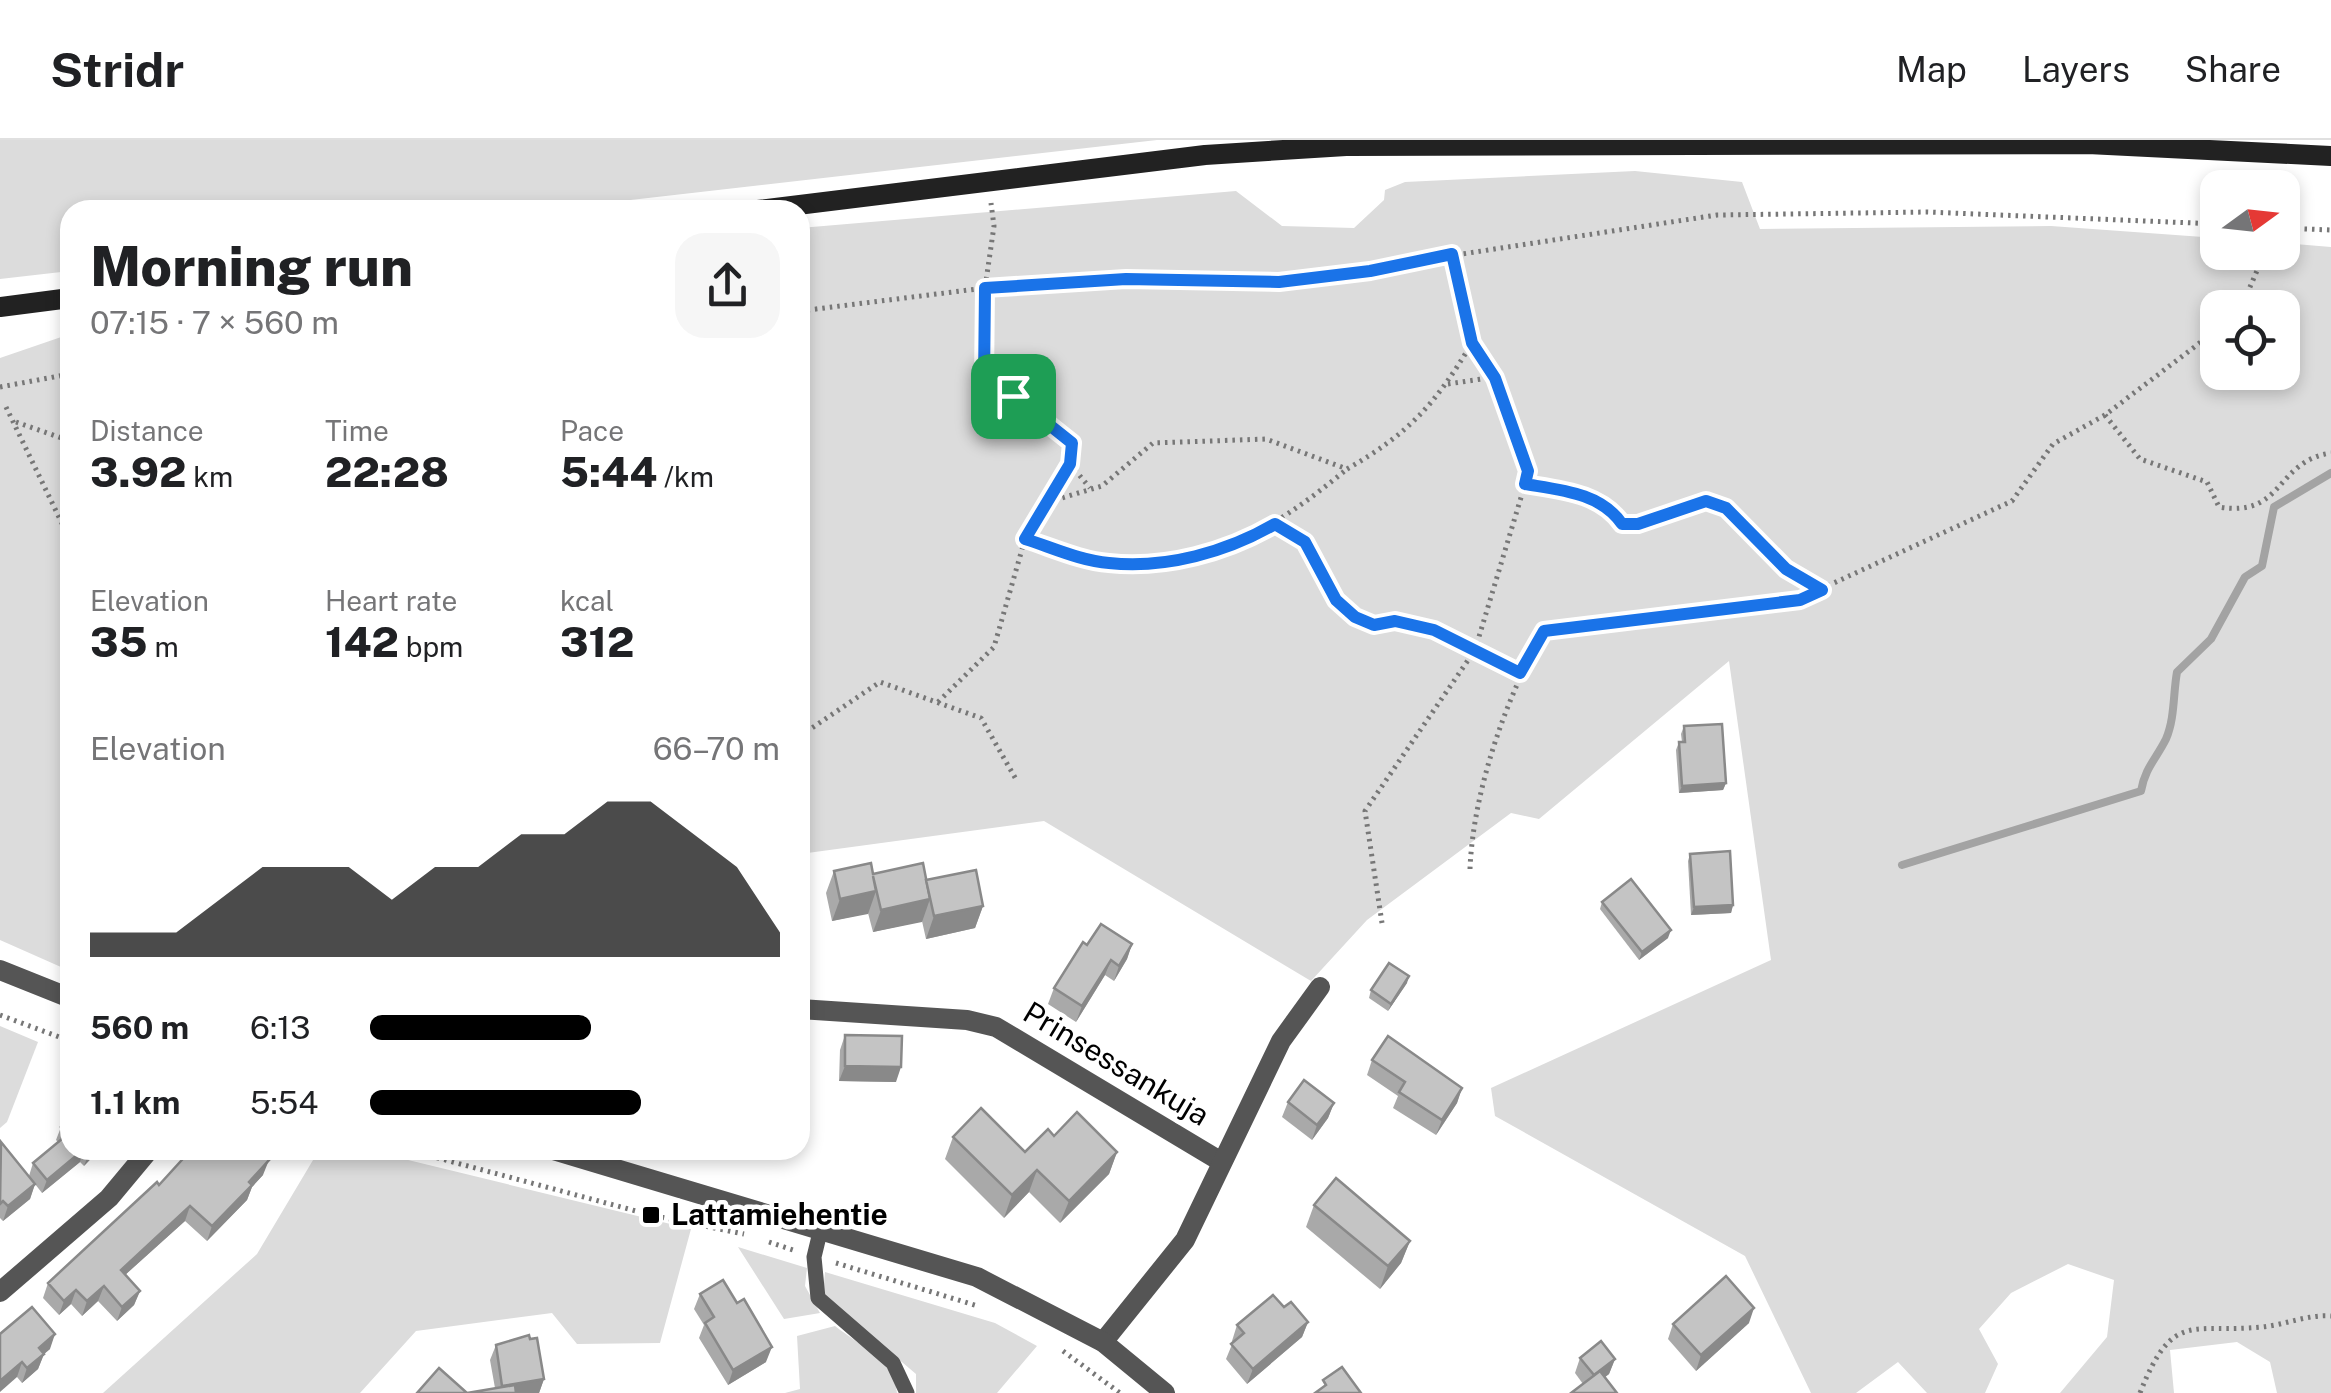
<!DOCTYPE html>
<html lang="en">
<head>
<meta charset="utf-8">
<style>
	:root { --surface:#fff; --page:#f6f6f6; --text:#202124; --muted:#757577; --line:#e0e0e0; --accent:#000 }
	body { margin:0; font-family:"Public Sans",sans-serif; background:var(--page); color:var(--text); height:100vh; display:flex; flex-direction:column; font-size:38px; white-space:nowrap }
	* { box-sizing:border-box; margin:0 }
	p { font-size:32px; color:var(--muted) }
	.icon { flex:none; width:55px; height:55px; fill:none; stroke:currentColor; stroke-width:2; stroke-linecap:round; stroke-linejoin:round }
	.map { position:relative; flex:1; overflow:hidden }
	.panel { position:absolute; left:60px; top:60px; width:750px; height:960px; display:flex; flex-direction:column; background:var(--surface); border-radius:30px; box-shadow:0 5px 15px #0003 }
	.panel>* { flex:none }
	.needle { width:65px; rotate:75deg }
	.fabs { position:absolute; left:2200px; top:30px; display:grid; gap:20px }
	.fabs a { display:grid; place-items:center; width:100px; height:100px; border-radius:20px; background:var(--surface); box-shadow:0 5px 15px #0003; font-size:50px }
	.pin { position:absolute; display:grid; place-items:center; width:85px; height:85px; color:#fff; margin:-42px; border-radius:20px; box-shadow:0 5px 15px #0006 }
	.round { display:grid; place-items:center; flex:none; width:105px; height:105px; border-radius:30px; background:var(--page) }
	.summary { display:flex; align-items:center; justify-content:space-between; height:170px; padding:0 30px }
	h1 { font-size:55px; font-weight:800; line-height:75px }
	.metrics { display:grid; grid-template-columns:repeat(3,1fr); gap:15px; height:170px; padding:10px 30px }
	.metrics div { display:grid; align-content:center }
	.metrics b { font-size:42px; font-weight:800 }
	.metrics small { font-size:28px; font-weight:400 }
	.metrics p { font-size:28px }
	.chart { height:280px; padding:20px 30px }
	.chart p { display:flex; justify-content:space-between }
	.chart svg { width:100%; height:180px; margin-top:10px; fill:var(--accent); opacity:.7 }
	ul { padding:0 30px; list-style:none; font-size:32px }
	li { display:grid; grid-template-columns:160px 120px 1fr; align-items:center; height:75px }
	li i { height:25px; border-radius:12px; background:var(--accent) }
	header { display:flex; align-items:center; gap:60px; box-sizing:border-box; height:140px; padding:0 50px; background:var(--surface); border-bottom:2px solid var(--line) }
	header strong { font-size:48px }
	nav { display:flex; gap:55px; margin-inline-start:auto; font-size:35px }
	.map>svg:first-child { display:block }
	.green { fill:#dcdcdc; fill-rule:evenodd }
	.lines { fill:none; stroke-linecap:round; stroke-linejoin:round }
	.stream { stroke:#a3a3a3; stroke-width:8 }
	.path { stroke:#777; stroke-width:5; stroke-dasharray:2.5 5; stroke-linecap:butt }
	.service { stroke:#555; stroke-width:15 }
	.minor { stroke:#555; stroke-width:20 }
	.tertiary { stroke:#555; stroke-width:20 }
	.secondary { stroke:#222; stroke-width:20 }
	.wall { fill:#a9a9a9 }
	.shaded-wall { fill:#898989 }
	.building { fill:#c4c4c4; stroke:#898989; stroke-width:2.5 }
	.route-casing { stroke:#fff; stroke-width:20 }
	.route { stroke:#1a73e8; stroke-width:12 }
	.poi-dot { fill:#000; stroke:#fff; stroke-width:4 }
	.labels { text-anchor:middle; stroke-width:9; stroke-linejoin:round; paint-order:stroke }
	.street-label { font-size:30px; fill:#000; stroke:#fff }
	.poi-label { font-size:30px; font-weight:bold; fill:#000; stroke:#fff; text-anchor:start }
</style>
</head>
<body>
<header>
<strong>Stridr</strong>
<nav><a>Map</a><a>Layers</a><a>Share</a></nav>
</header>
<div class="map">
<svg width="2331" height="1253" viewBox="0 0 2331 1253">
	<rect width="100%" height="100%" fill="#fff"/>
	<g class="green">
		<polygon points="0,0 1157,0 543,70 70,70 70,131 0,139"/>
		<path d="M1635,31L1742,42L1760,89L2051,86L2217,98L2218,112H2282L2283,103L2331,107V1253H2277L2270,1222L2237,1202L2170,1210L2174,1253H2060L2107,1197L2114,1140L2068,1124L2011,1153L1979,1189L1998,1224L1985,1253H1927L1898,1222L1856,1253H1811L1745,1116L1495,976L1491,948L1771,820L1729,521L1539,679L1511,673L1367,780L1311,841L1044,681L800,714V88L1236,51L1282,86L1354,88L1384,60L1385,50L1405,42ZM2218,168H2282V232H2218Z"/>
		<polygon points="70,194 70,831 0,800 0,218"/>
		<polygon points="0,886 38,902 7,982 0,988"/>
		<polygon points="319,1010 367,1010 691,1089 660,1203 577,1204 552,1173 416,1191 360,1253 103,1253 257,1114"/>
		<polygon points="738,1107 807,1128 805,1146 820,1173 784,1179"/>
		<polygon points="825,1132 995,1183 1037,1206 997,1253 916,1253 916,1234 823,1155"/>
		<path d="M835,1186C858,1204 895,1222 897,1253H785L800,1249L797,1196Z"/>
	</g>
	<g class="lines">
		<path class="stream" d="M1902,725L2141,651C2145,628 2156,619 2166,599C2175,578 2173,554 2177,532L2211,499L2245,437L2262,426L2274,367L2331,333"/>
		<g class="path">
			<polyline points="2282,88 2331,90"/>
			<polyline points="2241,168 2265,112"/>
			<polyline points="800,171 985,148 1126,139 1279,142 1717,75 1927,72 2218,84"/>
			<polyline points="1448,244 1495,237"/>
			<polyline points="0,247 70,234"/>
			<polyline points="6,267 70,400"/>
			<path d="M2105,275L2140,319L2207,342L2219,367C2284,378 2275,321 2331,313"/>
			<polyline points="16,282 70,301"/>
			<polyline points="1070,324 1090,348"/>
			<path d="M1525,343C1561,350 1600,353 1622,384L1638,385L1706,361L1727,368L1786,429L1821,449"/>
			<path d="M1048,362L1102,346L1153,303L1266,299L1347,329C1410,293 1435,264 1472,203L1452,115"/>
			<polyline points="1277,385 1305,403 1337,460 1355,477 1373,485 1395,481 1434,491 1520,533"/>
			<path d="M1025,399C1051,407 1081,420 1108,423C1204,434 1277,387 1347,329"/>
			<polyline points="938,562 994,507 1025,399 1070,324 1072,303 1013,255 984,242 985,148 994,86 991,63"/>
			<polyline points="800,596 880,542 981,578 1017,641"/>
			<path d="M1470,729C1473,652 1506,557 1544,491L1799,459L2012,361L2053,304L2105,275L2218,189"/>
			<polyline points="1382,783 1365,671 1475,510 1529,331 1495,237 1472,203"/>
			<polyline points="0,875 70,901"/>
			<polyline points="408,1010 651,1075 744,1094"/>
			<polyline points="769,1102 796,1111"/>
			<polyline points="836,1123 978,1166"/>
			<polyline points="1063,1211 1120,1253"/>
			<path d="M2140,1253C2173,1169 2192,1194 2262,1187C2284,1185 2309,1174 2331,1176"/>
		</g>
		<polyline class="service" points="821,1088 814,1117 818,1158 893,1223 907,1253"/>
		<g class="minor">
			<polyline points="800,869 967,880 996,887 1220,1021"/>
			<polyline points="0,1152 109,1058 149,1010"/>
			<polyline points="1103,1202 1185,1100 1281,901 1320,847"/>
		</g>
		<g class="tertiary">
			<polyline points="0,830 70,858"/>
			<polyline points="553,1010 977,1137 1103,1202 1165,1253"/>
		</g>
		<g class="secondary">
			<polyline points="758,70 1205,15 1346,6 2088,4 2331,16"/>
			<polyline points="0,167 70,158"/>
		</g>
	</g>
	<g class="wall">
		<polygon points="1684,586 1726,643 1723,650 1679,653 1676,610 1679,602 1682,602 1681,594"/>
		<polygon points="1690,714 1733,765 1731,773 1691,775 1688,721"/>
		<polygon points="834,731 926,741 983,766 975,788 926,799 922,781 873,792 868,773 832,781 826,753"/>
		<polygon points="1602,762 1668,798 1639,820 1600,769"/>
		<polygon points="1132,804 1127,819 1114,841 1105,835 1076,882 1048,864 1054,848 1087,805"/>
		<polygon points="1407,843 1388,871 1369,858 1371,850"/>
		<polygon points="845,895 896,942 839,941 840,910"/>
		<polygon points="1372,920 1462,948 1457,963 1436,995 1393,968 1398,956 1367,935"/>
		<polygon points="1288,962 1334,963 1328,978 1312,1000 1282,977"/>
		<polygon points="70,977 70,1010 99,1010 84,1026 80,1022 42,1053 35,1044 30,1059 3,1081 0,1078 0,1003 29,1036 33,1023 58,1002 56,1000 61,987"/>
		<polygon points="1054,996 1117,1012 1109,1034 1060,1083 1029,1052 1004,1078 945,1019 953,997 1025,1012"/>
		<polygon points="263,1035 252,1047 247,1060 207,1101 185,1081 125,1135 140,1151 134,1165 117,1181 98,1161 82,1176 71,1164 59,1175 43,1158 48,1143 159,1045"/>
		<polygon points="1314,1065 1410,1101 1401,1123 1380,1149 1306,1087"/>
		<polygon points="700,1154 766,1222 728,1245 699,1198 704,1185 694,1169"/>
		<polygon points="1284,1167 1308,1182 1302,1197 1247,1244 1226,1219 1233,1202 1232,1201 1237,1185"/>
		<polygon points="1749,1183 1696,1231 1668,1199 1673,1184"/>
		<polygon points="0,1194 50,1209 44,1214 38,1229 22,1243 17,1237"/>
		<polygon points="496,1205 544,1239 539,1253 417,1253 467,1253 495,1248 490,1220"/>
		<polygon points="1580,1218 1615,1219 1609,1234 1605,1237 1583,1244 1575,1233"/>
	</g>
	<g class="shaded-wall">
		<polygon points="1726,643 1723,650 1679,653 1682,646"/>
		<polygon points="876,751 868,774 832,781 840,759"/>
		<polygon points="930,759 922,782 873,792 881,770"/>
		<polygon points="1733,765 1731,773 1691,775 1694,767"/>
		<polygon points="983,766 975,788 926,799 934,776"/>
		<polygon points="1671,790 1668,798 1639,820 1642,812"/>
		<polygon points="1132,804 1127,819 1114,841 1119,826"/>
		<polygon points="1111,820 1105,835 1076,882 1082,866"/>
		<polygon points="1409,836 1407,843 1388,871 1391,864"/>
		<polygon points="845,926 901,927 896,942 839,941"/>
		<polygon points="1462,948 1457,963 1436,995 1442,980"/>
		<polygon points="1334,963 1328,978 1312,1000 1317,985"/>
		<polygon points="83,1010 80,1022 42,1053 47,1040"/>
		<polygon points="91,1010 99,1010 84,1026 89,1013"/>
		<polygon points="1117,1012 1109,1034 1060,1083 1069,1061"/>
		<polygon points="269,1020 263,1035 252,1047 247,1060 207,1101 212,1086"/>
		<polygon points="1037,1030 1029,1052 1004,1078 1012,1055"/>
		<polygon points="35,1044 30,1059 3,1081 8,1066"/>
		<polygon points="190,1066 185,1081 115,1144 121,1130"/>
		<polygon points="1410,1101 1401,1123 1380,1149 1388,1126"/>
		<polygon points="104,1146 98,1161 82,1176 87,1161"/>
		<polygon points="76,1150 71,1164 59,1175 64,1161"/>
		<polygon points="140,1151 134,1165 117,1181 122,1167"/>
		<polygon points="1754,1168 1749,1183 1696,1231 1701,1215"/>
		<polygon points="1308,1182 1302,1197 1247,1244 1253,1229"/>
		<polygon points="55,1194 50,1209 44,1214 38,1229 22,1243 27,1228 39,1208"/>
		<polygon points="772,1207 766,1222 728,1245 733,1230"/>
		<polygon points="1615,1219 1609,1234 1588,1250 1594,1235"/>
		<polygon points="22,1222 17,1237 0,1252 0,1241"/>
		<polygon points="544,1239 539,1253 500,1253 502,1246"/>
	</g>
	<g class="building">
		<polygon points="1722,584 1726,643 1682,646 1679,602 1685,602 1684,586"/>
		<polygon points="1730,711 1733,765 1694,767 1690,714"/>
		<polygon points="871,723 873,734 923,723 930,759 881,770 873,736 876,751 840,759 834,731"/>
		<polygon points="976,730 983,766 934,776 926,740"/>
		<polygon points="1631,739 1671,790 1642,812 1602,762"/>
		<polygon points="1101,784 1132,804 1119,826 1111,820 1082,866 1054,848 1083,802 1087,805"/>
		<polygon points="1389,823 1409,836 1391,864 1371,850"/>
		<polygon points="845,895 902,896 901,927 845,926"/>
		<polygon points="1388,896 1462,948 1442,980 1399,952 1405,942 1372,920"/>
		<polygon points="1304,940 1334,963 1317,985 1288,962"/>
		<polygon points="981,968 1025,1012 1048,989 1054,996 1077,972 1117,1012 1069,1061 1037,1030 1012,1055 953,997"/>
		<polygon points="70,977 70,1010 83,1010 47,1040 33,1023 68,994 61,987"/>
		<polygon points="1,1002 35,1044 8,1066 3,1061 0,1064"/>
		<polygon points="191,1010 198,1010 205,1016 212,1010 257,1010 269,1020 249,1042 252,1045 212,1086 190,1066 121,1130 140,1151 122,1167 104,1146 87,1161 76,1150 64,1161 48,1143 157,1042 159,1045"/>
		<polygon points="1336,1038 1410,1101 1388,1126 1314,1065"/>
		<polygon points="1726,1136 1754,1168 1701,1215 1673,1184"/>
		<polygon points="723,1140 737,1163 744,1159 772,1207 733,1230 705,1183 714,1177 700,1154"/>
		<polygon points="1273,1155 1284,1167 1291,1162 1308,1182 1253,1229 1231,1204 1244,1193 1237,1185"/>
		<polygon points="32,1167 55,1194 39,1208 44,1214 27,1228 22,1222 0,1241 0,1194"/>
		<polygon points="529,1195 530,1199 537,1198 544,1239 502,1246 496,1205"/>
		<polygon points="1601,1201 1615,1219 1594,1235 1580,1218"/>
		<polygon points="1342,1227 1361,1253 1315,1253 1326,1245 1323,1240"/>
		<polygon points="439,1228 467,1253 515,1245 516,1253 417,1253"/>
		<polygon points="1600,1231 1617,1253 1571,1253"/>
	</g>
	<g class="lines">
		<defs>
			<path id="route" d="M1452,114L1472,203L1495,238L1528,331L1525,344C1561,350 1601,353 1622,384H1638L1706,361L1726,368L1786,429L1822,450L1800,460L1544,491L1520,533L1434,490L1395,481L1374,485L1355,477L1336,460L1305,402L1275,384C1227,412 1166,429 1109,423C1081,421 1051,407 1025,399L1070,324L1072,303L1013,256L984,242L985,148L1126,139L1279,142L1370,131Z"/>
		</defs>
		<use href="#route" class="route-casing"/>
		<use href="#route" class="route"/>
	</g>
	<rect class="poi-dot" x="641" y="1065" width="20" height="20" rx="5"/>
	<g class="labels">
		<g class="street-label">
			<text transform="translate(1116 924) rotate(31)" y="10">Prinsessankuja</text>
		</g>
		<g class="poi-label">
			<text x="671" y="1085">Lattamiehentie</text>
		</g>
	</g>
</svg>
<div class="fabs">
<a><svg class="needle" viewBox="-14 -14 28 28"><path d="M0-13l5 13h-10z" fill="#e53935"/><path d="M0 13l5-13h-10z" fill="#757577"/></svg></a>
<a><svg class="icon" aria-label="locate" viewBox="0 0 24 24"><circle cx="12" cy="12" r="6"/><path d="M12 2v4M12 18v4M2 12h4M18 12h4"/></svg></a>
</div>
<div class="pin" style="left:1013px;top:256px;background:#1e9e55"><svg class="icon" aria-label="arrive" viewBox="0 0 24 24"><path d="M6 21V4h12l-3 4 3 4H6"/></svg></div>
<section class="panel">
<div class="summary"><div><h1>Morning run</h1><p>07:15 · 7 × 560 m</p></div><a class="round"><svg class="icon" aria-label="share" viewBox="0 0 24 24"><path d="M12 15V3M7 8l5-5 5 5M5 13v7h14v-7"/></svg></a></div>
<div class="metrics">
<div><p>Distance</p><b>3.92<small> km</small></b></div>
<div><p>Time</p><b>22:28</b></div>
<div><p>Pace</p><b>5:44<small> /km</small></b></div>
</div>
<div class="metrics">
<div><p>Elevation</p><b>35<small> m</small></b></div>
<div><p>Heart rate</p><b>142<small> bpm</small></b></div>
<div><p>kcal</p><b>312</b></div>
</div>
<div class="chart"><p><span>Elevation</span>66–70 m</p>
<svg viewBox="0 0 160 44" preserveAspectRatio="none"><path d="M0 44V38L10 38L20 38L30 30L40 22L50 22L60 22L70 30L80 22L90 22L100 14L110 14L120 6L130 6L140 14L150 22L160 38V44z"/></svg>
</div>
<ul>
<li><b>560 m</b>6:13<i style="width:54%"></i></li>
<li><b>1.1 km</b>5:54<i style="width:66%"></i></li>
</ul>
</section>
</div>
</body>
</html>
